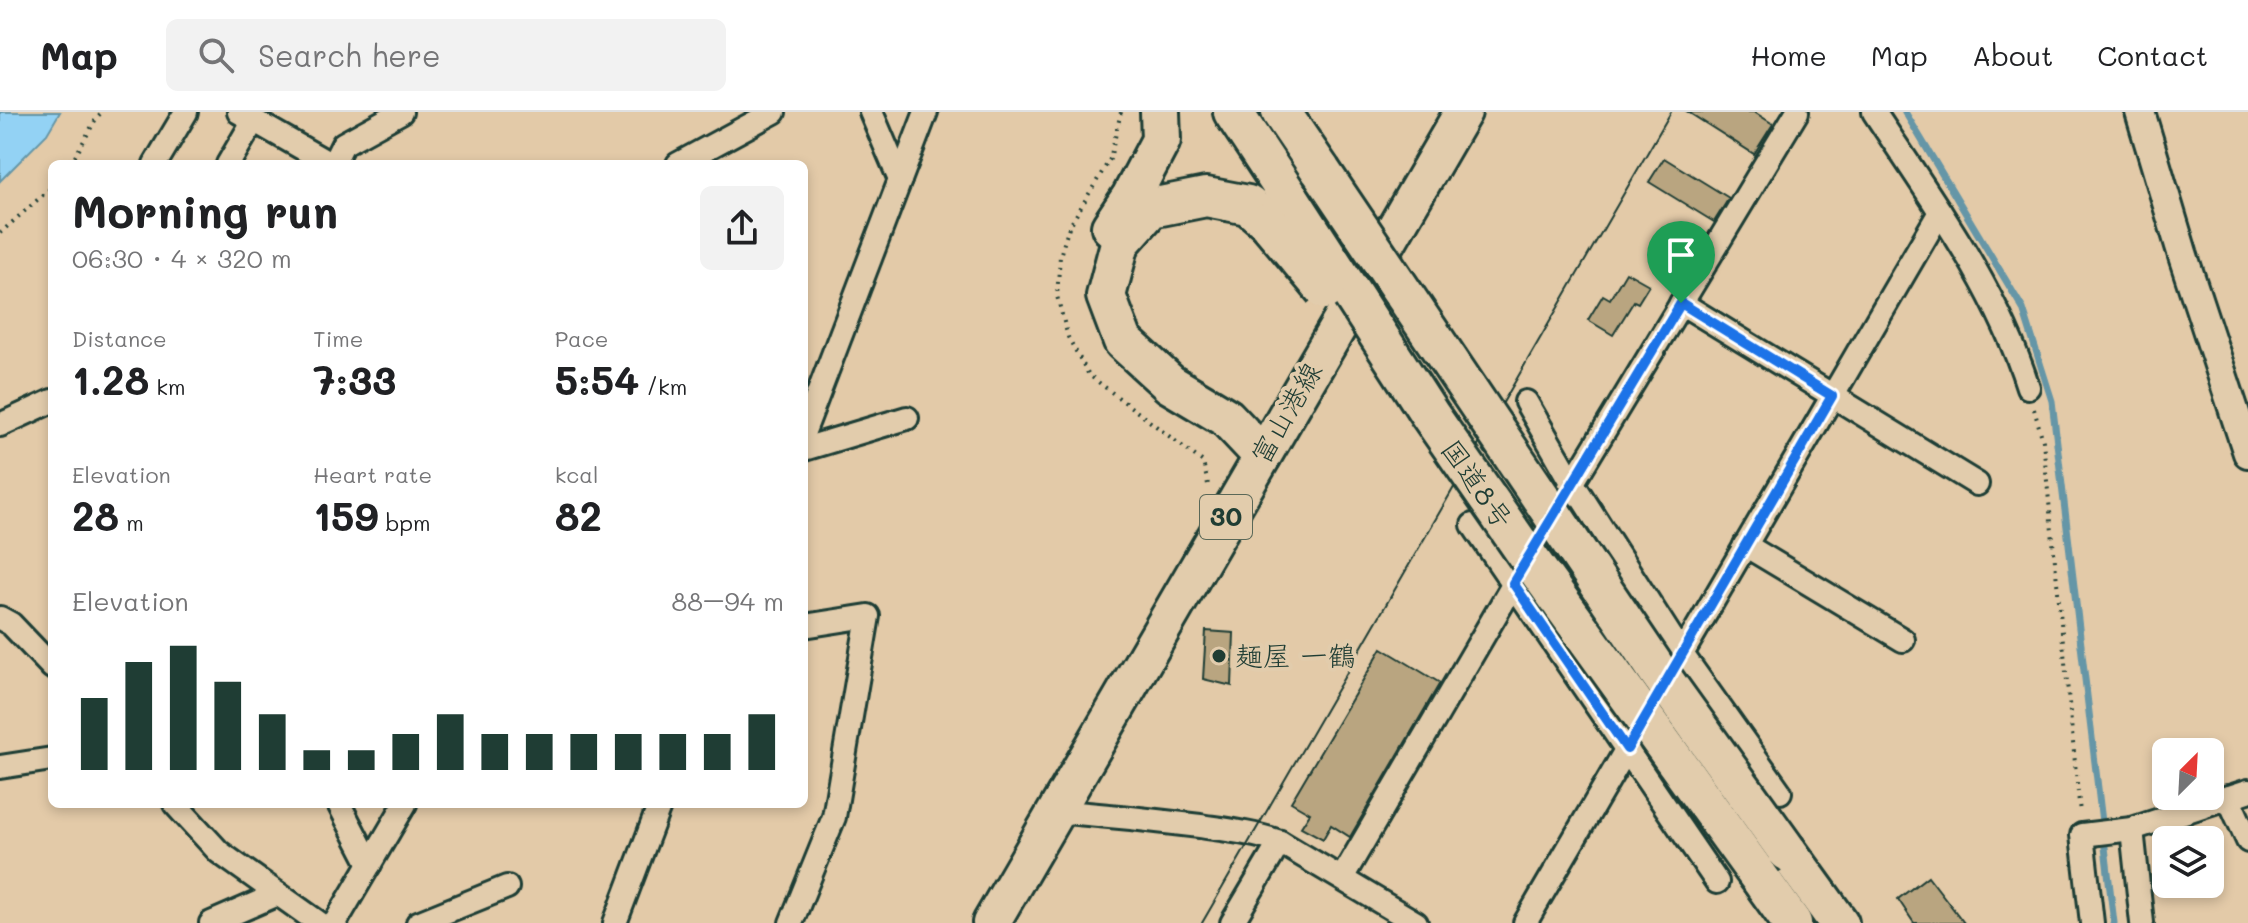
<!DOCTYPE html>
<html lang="en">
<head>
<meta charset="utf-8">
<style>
	:root { --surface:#fff; --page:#f2f2f2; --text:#202124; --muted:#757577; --line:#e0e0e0; --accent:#1f3d34 }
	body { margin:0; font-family:Mali,"Klee One",sans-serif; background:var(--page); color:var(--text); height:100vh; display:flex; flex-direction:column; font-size:30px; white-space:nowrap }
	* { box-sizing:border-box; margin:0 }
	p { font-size:26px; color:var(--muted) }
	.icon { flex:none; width:44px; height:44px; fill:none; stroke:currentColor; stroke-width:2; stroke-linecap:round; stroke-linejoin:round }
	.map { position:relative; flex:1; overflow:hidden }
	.drawer { position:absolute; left:48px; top:48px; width:760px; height:648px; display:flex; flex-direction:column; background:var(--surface); border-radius:12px; box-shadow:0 4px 12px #0003 }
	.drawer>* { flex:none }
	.needle { width:52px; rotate:24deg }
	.buttons { position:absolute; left:2152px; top:626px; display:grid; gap:16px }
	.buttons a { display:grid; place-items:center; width:72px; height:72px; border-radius:12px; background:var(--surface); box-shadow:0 4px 12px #0003; font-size:40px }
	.pin { position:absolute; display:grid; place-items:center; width:68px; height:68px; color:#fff; margin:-82px -34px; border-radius:50% 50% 50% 0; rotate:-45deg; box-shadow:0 0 8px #0007 }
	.pin .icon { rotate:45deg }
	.round { display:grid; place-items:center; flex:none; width:84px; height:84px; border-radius:12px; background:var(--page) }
	.overview { display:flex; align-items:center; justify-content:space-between; height:136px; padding:0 24px }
	h1 { font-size:44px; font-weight:700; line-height:60px }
	.metrics { display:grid; grid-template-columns:repeat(3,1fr); gap:12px; height:136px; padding:8px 24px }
	.metrics div { display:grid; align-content:center }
	.metrics b { font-size:40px; font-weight:700 }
	.metrics small { font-size:22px; font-weight:400 }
	.metrics p { font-size:22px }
	.chart { height:224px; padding:16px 24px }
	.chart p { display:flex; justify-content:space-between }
	.chart svg { width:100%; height:144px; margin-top:8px; stroke:var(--accent); stroke-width:6 }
	header { display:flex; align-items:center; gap:48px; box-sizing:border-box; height:112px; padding:0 40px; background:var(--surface); border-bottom:2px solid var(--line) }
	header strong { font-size:38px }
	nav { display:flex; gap:44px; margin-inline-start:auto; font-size:28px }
	.search { width:560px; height:72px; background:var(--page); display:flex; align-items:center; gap:20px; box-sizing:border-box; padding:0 28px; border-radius:12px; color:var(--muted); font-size:30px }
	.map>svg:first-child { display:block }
	.water { fill:#93d2f4; stroke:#6596a7; stroke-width:2 }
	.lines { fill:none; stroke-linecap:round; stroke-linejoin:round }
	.stream { stroke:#6596a7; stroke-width:7 }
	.building { fill:#b9a580; stroke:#1f3d34; stroke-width:2 }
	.minor-casing { stroke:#1f3d34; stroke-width:28 }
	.tertiary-casing { stroke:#1f3d34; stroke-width:34 }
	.primary-casing { stroke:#1f3d34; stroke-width:42 }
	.trunk-casing { stroke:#1f3d34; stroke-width:44 }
	.path { stroke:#1f3d34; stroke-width:4; stroke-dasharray:2 6; stroke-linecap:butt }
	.minor { stroke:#e2ccac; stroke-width:22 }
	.tertiary { stroke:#e2ccac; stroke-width:28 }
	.primary { stroke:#e2ccac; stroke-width:36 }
	.trunk { stroke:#e2ccac; stroke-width:38 }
	.tram { stroke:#1f3d34; stroke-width:2 }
	.trunk-bridge-casing { stroke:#1f3d34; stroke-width:44; stroke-linecap:butt }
	.trunk-bridge { stroke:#e2ccac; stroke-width:38 }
	.route-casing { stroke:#fff; stroke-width:16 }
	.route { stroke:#1a73e8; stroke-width:10 }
	.poi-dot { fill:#1f3d34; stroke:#e2ccac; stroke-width:3 }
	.labels { text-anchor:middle; stroke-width:8; stroke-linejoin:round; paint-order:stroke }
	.shield { fill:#e2ccac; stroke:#5a6858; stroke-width:2 }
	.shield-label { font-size:26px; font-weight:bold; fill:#1f3d34 }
	.street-label { font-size:28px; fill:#1f3d34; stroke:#e2ccac }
	.poi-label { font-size:28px; fill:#1f3d34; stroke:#e2ccac; text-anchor:start }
</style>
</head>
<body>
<header>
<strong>Map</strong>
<div class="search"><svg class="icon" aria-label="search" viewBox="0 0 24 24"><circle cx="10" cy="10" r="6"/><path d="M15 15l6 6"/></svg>Search here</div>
<nav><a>Home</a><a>Map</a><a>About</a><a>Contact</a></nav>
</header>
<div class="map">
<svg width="2248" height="811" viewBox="0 0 2248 811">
	<rect width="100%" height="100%" fill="#e3caa8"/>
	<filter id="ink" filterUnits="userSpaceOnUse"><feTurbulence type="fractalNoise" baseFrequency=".0125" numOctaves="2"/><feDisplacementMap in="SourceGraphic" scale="16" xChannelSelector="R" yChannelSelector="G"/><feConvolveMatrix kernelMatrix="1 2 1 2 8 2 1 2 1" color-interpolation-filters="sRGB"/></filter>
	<g filter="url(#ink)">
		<polygon class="water" points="0,0 60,0 47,22 0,69"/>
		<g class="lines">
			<polyline class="stream" points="1905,0 2023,197 2052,289 2114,811"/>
		</g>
		<g class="building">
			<polygon points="1688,0 1754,0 1773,12 1754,42"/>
			<polygon points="1664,46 1729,86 1714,110 1649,70"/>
			<polygon points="1626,160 1649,173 1638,191 1634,189 1613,223 1588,208 1603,183 1610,187"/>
			<polygon points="1206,519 1234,521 1232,574 1203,567"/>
			<polygon points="1382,536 1440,571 1350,725 1331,713 1323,727 1301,715 1310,701 1291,690"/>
			<polygon points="1928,764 1964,811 1914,811 1898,787"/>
		</g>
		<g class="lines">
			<defs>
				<g id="minor">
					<polyline points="239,0 330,52"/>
					<polyline points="871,0 900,68"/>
					<path d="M1874,0C1932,88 1996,174 2028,275"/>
					<polyline points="155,52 186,0"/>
					<polyline points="228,52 254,8"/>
					<polyline points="333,52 343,32 401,0"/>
					<polyline points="678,52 774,0"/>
					<polyline points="1681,191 1977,372"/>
					<polyline points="1526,290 1572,370 1682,542 1780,680"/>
					<polyline points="0,313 52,289"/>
					<polyline points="804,319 926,0"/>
					<polyline points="804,337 907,306"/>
					<polyline points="1473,413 1717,770"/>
					<polyline points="1745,433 1903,528"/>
					<polyline points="0,506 11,512 52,555"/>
					<polyline points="0,655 52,647"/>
					<polyline points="2228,685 2248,729"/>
					<polyline points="175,692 219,740 319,811"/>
					<polyline points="339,692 370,752"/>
					<path d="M1055,699C1104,703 1152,708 1200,714C1227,718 1254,721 1280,730L1416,811"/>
					<polyline points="2132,717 2142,811"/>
					<polyline points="1342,766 1569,377 1797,0"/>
					<polyline points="211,811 278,782"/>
					<polyline points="335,811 405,692"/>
					<polyline points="418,811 507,775"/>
					<polyline points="615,811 660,692"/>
					<polyline points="791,811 834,705 868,504 804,514"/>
					<polyline points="1232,811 1280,730"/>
					<polyline points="1525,811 1940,100"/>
					<polyline points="2092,811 2082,723 2132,717 2248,679"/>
				</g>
				<polyline id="tertiary" points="2140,0 2183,144 2248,341"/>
				<polyline id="primary" points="991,811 1463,0"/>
				<g id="trunk">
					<polyline points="1233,0 1291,88"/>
					<polyline points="1281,0 1321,59"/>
					<polyline points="1111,115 1131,85 1161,28 1160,0"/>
					<polyline points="1262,343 1227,306 1170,272 1123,229 1106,184 1120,131 1151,96 1206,85 1248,93 1268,110"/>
					<polyline points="1787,739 1839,811"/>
					<polyline points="1764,772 1792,811"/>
				</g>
			</defs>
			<use href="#minor" class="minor-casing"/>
			<use href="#tertiary" class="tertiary-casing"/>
			<use href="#primary" class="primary-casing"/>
			<use href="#trunk" class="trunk-casing"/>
			<g class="path">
				<polyline points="1121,0 1110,47 1069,115 1060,144 1057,184 1068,225 1089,263 1203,350 1209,377"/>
				<polyline points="71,52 97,5 102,0"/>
				<polyline points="0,121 52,75"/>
				<polyline points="2034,297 2043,329 2080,701"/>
			</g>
			<use href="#minor" class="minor"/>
			<use href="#tertiary" class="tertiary"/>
			<use href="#primary" class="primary"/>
			<use href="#trunk" class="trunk"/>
			<polyline class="tram" points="1202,811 1671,0"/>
			<defs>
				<g id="trunk-bridge">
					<polyline points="1321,59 1657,558 1787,739"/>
					<polyline points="1291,88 1430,303 1529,446 1764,772"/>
					<polyline points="1268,110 1325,178"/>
				</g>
			</defs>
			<use href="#trunk-bridge" class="trunk-bridge-casing"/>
			<use href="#trunk-bridge" class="trunk-bridge"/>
		</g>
	</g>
	<g class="lines" filter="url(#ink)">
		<defs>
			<polygon id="route" points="1681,191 1832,284 1627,637 1513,471"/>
		</defs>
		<use href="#route" class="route-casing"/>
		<use href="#route" class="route"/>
	</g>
	<circle class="poi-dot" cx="1219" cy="544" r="8"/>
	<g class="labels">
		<rect class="shield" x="1200" y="383" width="52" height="44" rx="6"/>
		<g class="shield-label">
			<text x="1226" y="414">30</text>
		</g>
		<g class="street-label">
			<text transform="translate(1286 301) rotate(-60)" y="10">富山港線</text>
			<text transform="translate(1477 372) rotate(55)" y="10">国道8号</text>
		</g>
		<g class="poi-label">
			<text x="1235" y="554">麺屋 一鶴</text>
		</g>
	</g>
</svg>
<div class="buttons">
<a><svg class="needle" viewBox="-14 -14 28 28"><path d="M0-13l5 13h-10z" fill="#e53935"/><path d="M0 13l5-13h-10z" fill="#757577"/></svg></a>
<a><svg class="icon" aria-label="layers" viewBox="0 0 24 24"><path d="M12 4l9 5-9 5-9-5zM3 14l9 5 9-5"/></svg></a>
</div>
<div class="pin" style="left:1681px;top:191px;background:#1e9e55"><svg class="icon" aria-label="arrive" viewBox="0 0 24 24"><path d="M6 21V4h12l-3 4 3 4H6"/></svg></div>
<section class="drawer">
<div class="overview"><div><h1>Morning run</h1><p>06:30 · 4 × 320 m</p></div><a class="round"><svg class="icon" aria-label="share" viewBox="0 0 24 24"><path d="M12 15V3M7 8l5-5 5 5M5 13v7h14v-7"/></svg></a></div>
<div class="metrics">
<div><p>Distance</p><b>1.28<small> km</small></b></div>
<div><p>Time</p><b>7:33</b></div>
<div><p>Pace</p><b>5:54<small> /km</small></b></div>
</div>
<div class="metrics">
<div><p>Elevation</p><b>28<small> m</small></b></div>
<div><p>Heart rate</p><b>159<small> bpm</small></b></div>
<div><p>kcal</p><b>82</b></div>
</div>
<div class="chart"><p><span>Elevation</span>88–94 m</p>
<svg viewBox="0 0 160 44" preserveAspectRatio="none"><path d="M5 44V22M15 44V11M25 44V6M35 44V17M45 44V27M55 44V38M65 44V38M75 44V33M85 44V27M95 44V33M105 44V33M115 44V33M125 44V33M135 44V33M145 44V33M155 44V27"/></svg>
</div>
</section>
</div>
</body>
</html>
